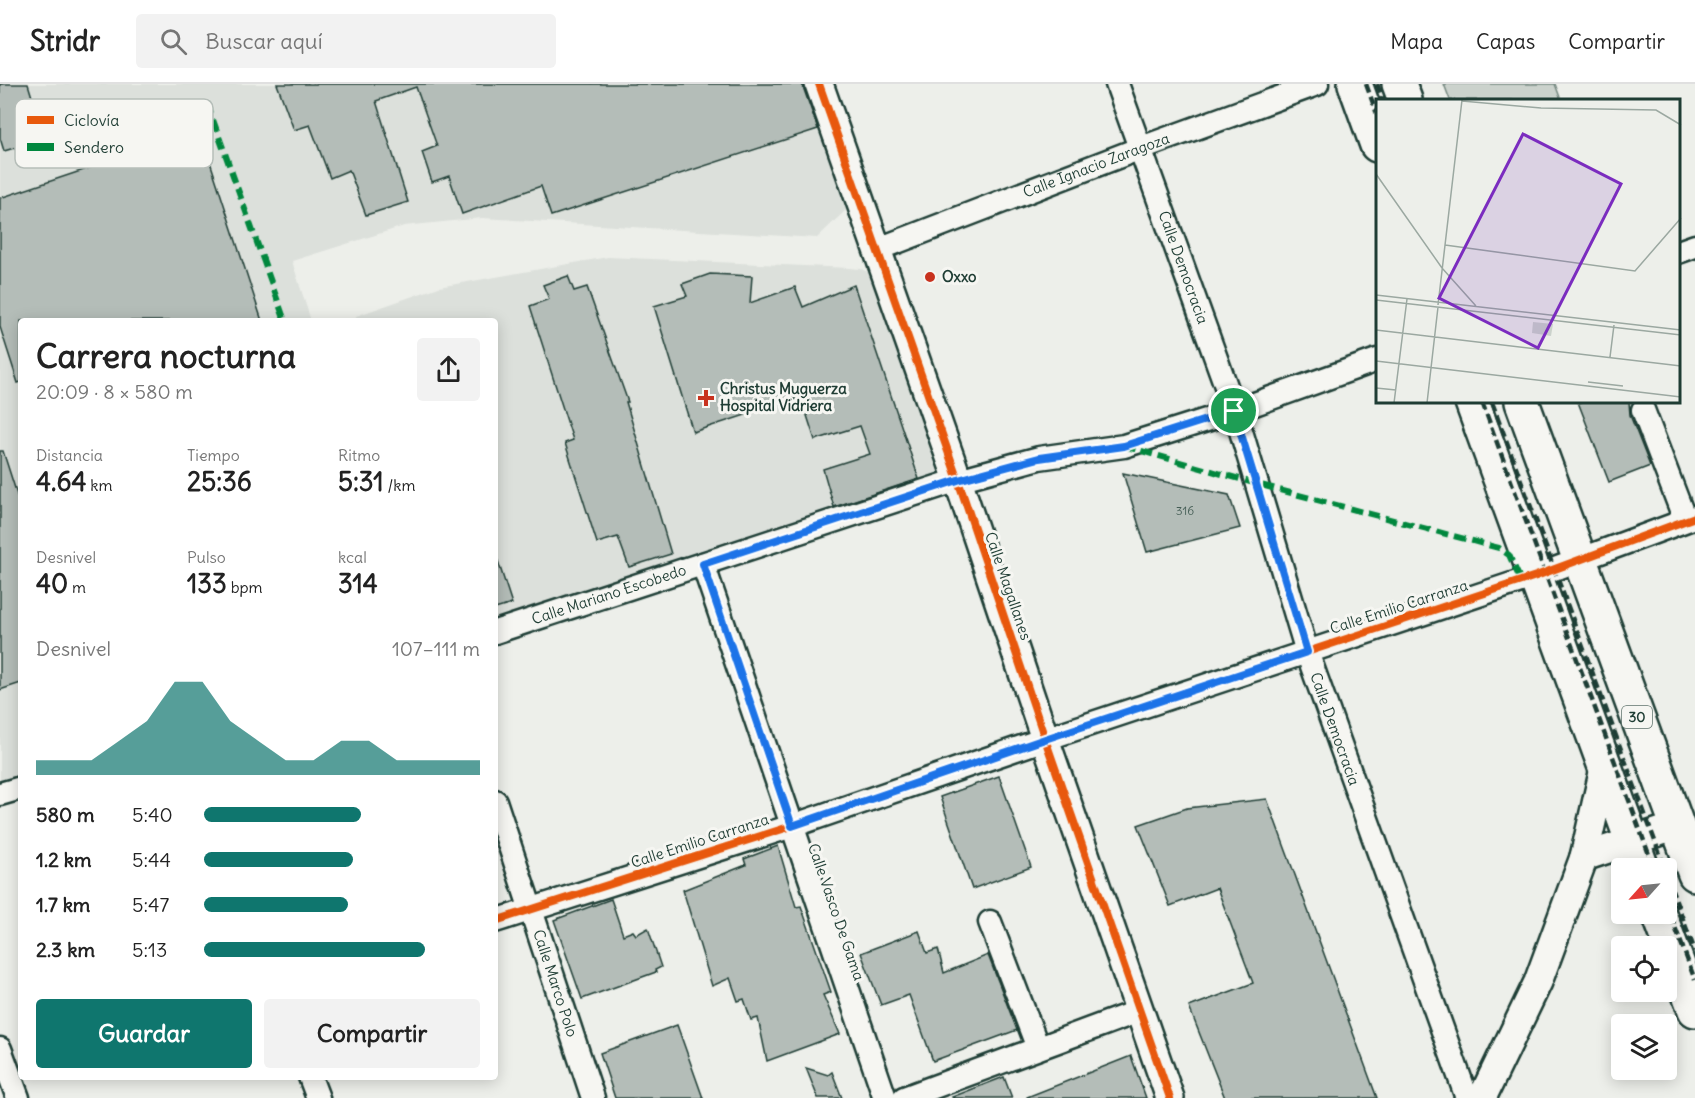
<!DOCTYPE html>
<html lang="es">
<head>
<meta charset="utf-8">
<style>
	:root { --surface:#fff; --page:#f2f2f2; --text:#222; --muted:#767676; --line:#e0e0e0; --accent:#0f766e }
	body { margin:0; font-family:Delius,sans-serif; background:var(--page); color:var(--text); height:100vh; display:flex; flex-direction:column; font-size:22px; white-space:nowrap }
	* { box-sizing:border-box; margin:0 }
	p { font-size:20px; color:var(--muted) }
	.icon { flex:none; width:33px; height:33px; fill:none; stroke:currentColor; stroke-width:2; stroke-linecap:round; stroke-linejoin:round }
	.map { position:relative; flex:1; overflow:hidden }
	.panel { position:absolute; left:18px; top:234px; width:480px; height:762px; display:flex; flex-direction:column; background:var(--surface); border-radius:6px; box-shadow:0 3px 15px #0003 }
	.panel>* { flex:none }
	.needle { width:39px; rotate:243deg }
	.controls { position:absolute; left:1611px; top:774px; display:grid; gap:12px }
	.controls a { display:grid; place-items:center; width:66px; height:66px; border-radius:6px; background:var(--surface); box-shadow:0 3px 15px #0003; font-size:30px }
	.pin { position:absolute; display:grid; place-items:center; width:51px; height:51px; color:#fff; margin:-26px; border:3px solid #fff; border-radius:50%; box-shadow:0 2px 6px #0007 }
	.round { display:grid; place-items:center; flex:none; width:63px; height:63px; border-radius:6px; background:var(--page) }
	.summary { display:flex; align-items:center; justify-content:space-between; height:102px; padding:0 18px }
	h1 { font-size:33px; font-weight:700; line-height:45px }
	.figures { display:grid; grid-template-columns:repeat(3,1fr); gap:9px; height:102px; padding:6px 18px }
	.figures div { display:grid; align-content:center }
	.figures b { font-size:26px; font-weight:700 }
	.figures small { font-size:16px; font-weight:400 }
	.figures p { font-size:16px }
	.chart { height:168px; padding:12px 18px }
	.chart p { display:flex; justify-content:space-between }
	.chart svg { width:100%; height:108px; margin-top:6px; fill:var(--accent); opacity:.7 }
	.primary-button { display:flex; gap:12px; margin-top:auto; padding:12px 18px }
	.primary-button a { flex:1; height:69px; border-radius:6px; background:var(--accent); color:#fff; font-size:24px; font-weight:700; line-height:69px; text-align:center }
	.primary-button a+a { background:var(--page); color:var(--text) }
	ul { padding:0 18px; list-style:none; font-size:20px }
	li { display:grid; grid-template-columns:96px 72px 1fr; align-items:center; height:45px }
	li i { height:15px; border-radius:8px; background:var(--accent) }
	header { display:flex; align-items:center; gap:36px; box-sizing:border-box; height:84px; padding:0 30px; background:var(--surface); border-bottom:2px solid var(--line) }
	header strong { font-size:28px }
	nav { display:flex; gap:33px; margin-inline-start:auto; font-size:21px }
	.search { width:420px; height:54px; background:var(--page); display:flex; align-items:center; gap:15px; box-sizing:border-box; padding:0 21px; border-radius:6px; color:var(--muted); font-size:22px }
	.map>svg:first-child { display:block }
	.built { fill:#dce0db }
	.green { fill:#cbd2cc; stroke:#758880; stroke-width:1.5 }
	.building { fill:#b4bdb8; stroke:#1f3d34; stroke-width:1.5 }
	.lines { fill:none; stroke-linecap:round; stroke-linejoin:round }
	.minor-casing { stroke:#1f3d34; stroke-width:27 }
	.tertiary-casing { stroke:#1f3d34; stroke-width:32 }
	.primary-casing { stroke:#1f3d34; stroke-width:38 }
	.minor { stroke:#f6f6f2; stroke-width:22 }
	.tertiary { stroke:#f6f6f2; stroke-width:27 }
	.primary { stroke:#f6f6f2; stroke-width:33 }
	.rail { stroke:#1f3d34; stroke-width:4.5; stroke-dasharray:9 4.5; stroke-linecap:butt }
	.quiet { stroke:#00873e; stroke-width:6; stroke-dasharray:12 6; stroke-linecap:butt }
	.cycleway-casing { stroke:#f6f6f2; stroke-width:11 }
	.cycleway { stroke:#e8590c; stroke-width:8 }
	.route-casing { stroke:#fff; stroke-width:12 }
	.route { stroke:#1a73e8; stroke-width:8 }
	.poi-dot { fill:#c8321e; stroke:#f6f6f2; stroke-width:2 }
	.labels { text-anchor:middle; stroke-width:6; stroke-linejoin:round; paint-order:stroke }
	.number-label { font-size:12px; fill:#445d55 }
	.shield { fill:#f6f6f2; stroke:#60746d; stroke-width:1.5 }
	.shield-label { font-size:14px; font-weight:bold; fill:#1f3d34 }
	.street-label { font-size:15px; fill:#1f3d34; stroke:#f6f6f2 }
	.poi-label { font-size:15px; font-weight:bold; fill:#1f3d34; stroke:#f6f6f2; text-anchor:start }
	.inset-road { fill:none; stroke:#9ba8a1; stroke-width:1.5 }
	.view { fill:#7b2cbf; fill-opacity:0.15; stroke:#7b2cbf; stroke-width:3 }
	.inset-edge { fill:none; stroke:#1f3d34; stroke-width:3 }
	.key { fill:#f6f6f2; stroke:#b6beb9; stroke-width:1.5 }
	.key-label { font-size:16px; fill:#1f3d34 }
</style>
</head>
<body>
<header>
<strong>Stridr</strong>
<div class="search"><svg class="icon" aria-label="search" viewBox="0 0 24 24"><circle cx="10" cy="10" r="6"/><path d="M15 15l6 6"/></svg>Buscar aquí</div>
<nav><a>Mapa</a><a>Capas</a><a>Compartir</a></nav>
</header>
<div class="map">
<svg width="1695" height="1014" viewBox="0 0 1695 1014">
	<rect width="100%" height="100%" fill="#edefea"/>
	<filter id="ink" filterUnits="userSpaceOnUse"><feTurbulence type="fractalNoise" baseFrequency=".0167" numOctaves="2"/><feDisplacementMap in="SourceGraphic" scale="12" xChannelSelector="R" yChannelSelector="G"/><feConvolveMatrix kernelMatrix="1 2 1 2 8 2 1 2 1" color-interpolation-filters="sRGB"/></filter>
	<g filter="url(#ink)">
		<g class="built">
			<polygon points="0,0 802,0 847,125 817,154 482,134 404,142 292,177 311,237 21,237 21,690 0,697"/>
			<polygon points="608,173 849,184 861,185 870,189 880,203 942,392 495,544 495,237 357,237 356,232 439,203"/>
		</g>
		<polygon class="green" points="1444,0 1555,0 1561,16 1450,16"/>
		<g class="building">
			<polygon points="0,0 28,0 45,55 4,67 0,54"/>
			<polygon points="277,0 802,0 818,45 551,132 541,102 462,130 449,92 432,98 422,68 437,62 416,3 376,17 408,118 366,131 349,86 330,94 310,41 294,46"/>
			<polygon points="200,47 262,237 21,237 21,298 18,299 0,243 0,114"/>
			<polygon points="710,190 752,192 750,219 795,203 803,223 854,201 919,395 834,423 823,385 870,370 860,342 815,356 801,313 693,348 654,222 687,212 682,200"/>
			<polygon points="568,192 574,207 587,203 628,318 626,318 671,470 629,483 618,453 597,459 565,359 573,356 530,222 549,215 543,201"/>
			<polygon points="1578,318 1629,318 1630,331 1650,382 1609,398"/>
			<polygon points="0,367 3,367 21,423 21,599 0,606"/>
			<polygon points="1123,389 1229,411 1240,444 1147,468"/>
			<polygon points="498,477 512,520 495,525 495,478"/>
			<polygon points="999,692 1031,783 972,805 940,713"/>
			<polygon points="1267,715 1377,1014 1225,1014 1189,923 1253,899 1217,804 1170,822 1138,741 1187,724"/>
			<polygon points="778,762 796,823 801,822 831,908 823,911 840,950 767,977 758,934 751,936 744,915 738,917 730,894 712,902 683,806 746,781 744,775"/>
			<polygon points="611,815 623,851 633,847 636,851 648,844 661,883 655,886 656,888 582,915 554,836"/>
			<polygon points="919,847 927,869 938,865 944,889 988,871 1017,946 933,977 909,911 881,921 861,869"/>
			<polygon points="677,941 703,1014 615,1014 600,969"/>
			<polygon points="1131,972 1146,1014 1027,1014 1027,1013"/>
			<polygon points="806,984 828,991 832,988 842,1014 818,1014"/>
			<polygon points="1004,993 1012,1014 953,1014 952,1013"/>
		</g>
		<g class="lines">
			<defs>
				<g id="minor">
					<path id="s1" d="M1117,0L1235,327L1307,568L1467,1014"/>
					<path id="s2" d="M876,166L1141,64L1317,0"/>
					<polyline points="1678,168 1695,162"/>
					<polyline points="1643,326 1685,436"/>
					<polyline points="703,480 885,1014"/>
					<path id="s3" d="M495,548L958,396L1039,374L1124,362L1235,327L1377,276"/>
					<polyline points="0,710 21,704"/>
					<path id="s4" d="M495,717L593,1014"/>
					<polyline points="495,837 792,742 1045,655 1536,492 1695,433"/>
					<polyline points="990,838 1038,964"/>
					<polyline points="0,965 18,1014"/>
					<polyline points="310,993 318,1014"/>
					<polyline points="904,1014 1139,927"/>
				</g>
				<g id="tertiary">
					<polyline points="819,0 958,396 1045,655 1170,1014"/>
					<polyline points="1584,773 1677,742"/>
					<polyline points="1482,1014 1538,898 1584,773 1605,680"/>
				</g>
				<g id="primary">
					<polyline points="1355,0 1377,61"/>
					<polyline points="1399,0 1405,16"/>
					<polyline points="1472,318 1642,784"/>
					<polyline points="1522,318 1695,790"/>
					<polyline points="1659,830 1695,926"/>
				</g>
			</defs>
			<use href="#minor" class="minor-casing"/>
			<use href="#tertiary" class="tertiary-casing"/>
			<use href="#primary" class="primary-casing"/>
			<use href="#minor" class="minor"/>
			<use href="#tertiary" class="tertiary"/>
			<use href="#primary" class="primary"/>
			<g class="rail">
				<polyline points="1366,0 1377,30"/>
				<polyline points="1377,0 1383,16"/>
				<polyline points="1482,318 1654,784"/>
				<polyline points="1492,318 1665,784"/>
				<polyline points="1666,790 1695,867"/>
				<polyline points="1666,819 1695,896"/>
			</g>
			<g class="quiet">
				<polyline points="207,19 285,237"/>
				<polyline points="1124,362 1257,400 1499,464 1509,471 1521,497"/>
			</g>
			<defs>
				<g id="cycleway">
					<polyline points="819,0 958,396 1045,655 1170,1014"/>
					<polyline points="495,837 792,742 1045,655 1536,492 1695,433"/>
				</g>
			</defs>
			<use href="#cycleway" class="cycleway-casing"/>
			<use href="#cycleway" class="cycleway"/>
		</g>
	</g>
	<g class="lines" filter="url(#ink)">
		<defs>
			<polygon id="route" points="1234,327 1307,568 1045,655 792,742 703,480 958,396 1039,374 1124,362"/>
		</defs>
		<use href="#route" class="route-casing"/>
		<use href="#route" class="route"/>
	</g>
	<g class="poi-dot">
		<circle cx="930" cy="193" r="6"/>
		<path d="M703 305h6v6h6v6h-6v6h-6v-6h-6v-6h6z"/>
	</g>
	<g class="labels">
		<g class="number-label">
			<text x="1185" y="431">316</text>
		</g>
		<rect class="shield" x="1622" y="622" width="30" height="22" rx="4.5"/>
		<g class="shield-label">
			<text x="1637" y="638">30</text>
		</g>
		<g class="street-label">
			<text dy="5" stroke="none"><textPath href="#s2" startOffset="236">Calle Ignacio Zaragoza</textPath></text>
			<text dy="5" stroke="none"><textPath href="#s1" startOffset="195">Calle Democracia</textPath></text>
			<text transform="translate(1008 502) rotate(71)" y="5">Calle Magallanes</text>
			<text dy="5" stroke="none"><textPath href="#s3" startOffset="120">Calle Mariano Escobedo</textPath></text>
			<text transform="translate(1399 523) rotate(-18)" y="5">Calle Emilio Carranza</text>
			<text dy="5" stroke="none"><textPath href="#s1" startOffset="681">Calle Democracia</textPath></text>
			<text transform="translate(700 757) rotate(-18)" y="5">Calle Emilio Carranza</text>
			<text transform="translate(836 828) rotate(71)" y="5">Calle Vasco De Gama</text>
			<text dy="5" stroke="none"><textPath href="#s4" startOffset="192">Calle Marco Polo</textPath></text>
		</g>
		<g class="poi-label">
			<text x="942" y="198">Oxxo</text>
			<text x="720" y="310">Christus Muguerza<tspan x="720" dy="17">Hospital Vidriera</tspan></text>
		</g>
	</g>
	<g transform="translate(1376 15)">
		<rect width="304" height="304" fill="#edefea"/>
		<path d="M157,223L177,225L175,237L156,234Z" fill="#cbd2cc"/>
		<path class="inset-road" d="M86,2L165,9L280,11L305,26M0,75L66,169L100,207M69,146L259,172L305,119M0,196L305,231M0,201L305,236M62,206L86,1M0,231L305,267M234,258L238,226M0,262L305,298M212,283L247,287M0,289L20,291M18,304L31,200M51,304L62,208"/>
		<path class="view" d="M147,35L245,85L162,249L63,199Z"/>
		<rect width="304" height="304" class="inset-edge"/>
	</g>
	<rect x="15" y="15" width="198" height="69" rx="9" class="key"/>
	<rect x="27" y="32" width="27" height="8" fill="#e8590c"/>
	<rect x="27" y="59" width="27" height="8" fill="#00873e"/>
	<g class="key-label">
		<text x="64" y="42">Ciclovía</text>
		<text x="64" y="69">Sendero</text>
	</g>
</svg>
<div class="controls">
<a><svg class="needle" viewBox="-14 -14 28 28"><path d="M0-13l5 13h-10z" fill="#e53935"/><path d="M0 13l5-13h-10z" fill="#767676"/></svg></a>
<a><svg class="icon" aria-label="locate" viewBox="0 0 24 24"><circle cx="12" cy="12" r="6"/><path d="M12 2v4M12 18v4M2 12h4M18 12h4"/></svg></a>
<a><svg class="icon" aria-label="layers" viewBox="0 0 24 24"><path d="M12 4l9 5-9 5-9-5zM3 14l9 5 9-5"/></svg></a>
</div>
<div class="pin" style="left:1234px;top:327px;background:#1e9e55"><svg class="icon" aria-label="arrive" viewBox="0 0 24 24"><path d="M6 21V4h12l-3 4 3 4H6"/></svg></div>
<section class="panel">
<div class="summary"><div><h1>Carrera nocturna</h1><p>20:09 · 8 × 580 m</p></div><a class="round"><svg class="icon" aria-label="share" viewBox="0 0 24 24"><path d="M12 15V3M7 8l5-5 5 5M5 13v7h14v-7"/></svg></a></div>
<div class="figures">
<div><p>Distancia</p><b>4.64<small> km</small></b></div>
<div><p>Tiempo</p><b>25:36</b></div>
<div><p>Ritmo</p><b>5:31<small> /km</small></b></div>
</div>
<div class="figures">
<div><p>Desnivel</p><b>40<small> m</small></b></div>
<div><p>Pulso</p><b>133<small> bpm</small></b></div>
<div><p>kcal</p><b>314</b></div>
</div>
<div class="chart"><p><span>Desnivel</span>107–111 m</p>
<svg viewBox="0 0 160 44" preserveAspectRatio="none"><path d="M0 44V38L10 38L20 38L30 30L40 22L50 6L60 6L70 22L80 30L90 38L100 38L110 30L120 30L130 38L140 38L150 38L160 38V44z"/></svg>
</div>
<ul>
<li><b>580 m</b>5:40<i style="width:57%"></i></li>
<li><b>1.2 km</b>5:44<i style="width:54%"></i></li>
<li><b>1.7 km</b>5:47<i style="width:52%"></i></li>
<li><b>2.3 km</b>5:13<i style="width:80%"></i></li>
</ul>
<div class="primary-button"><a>Guardar</a><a>Compartir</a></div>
</section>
</div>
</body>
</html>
